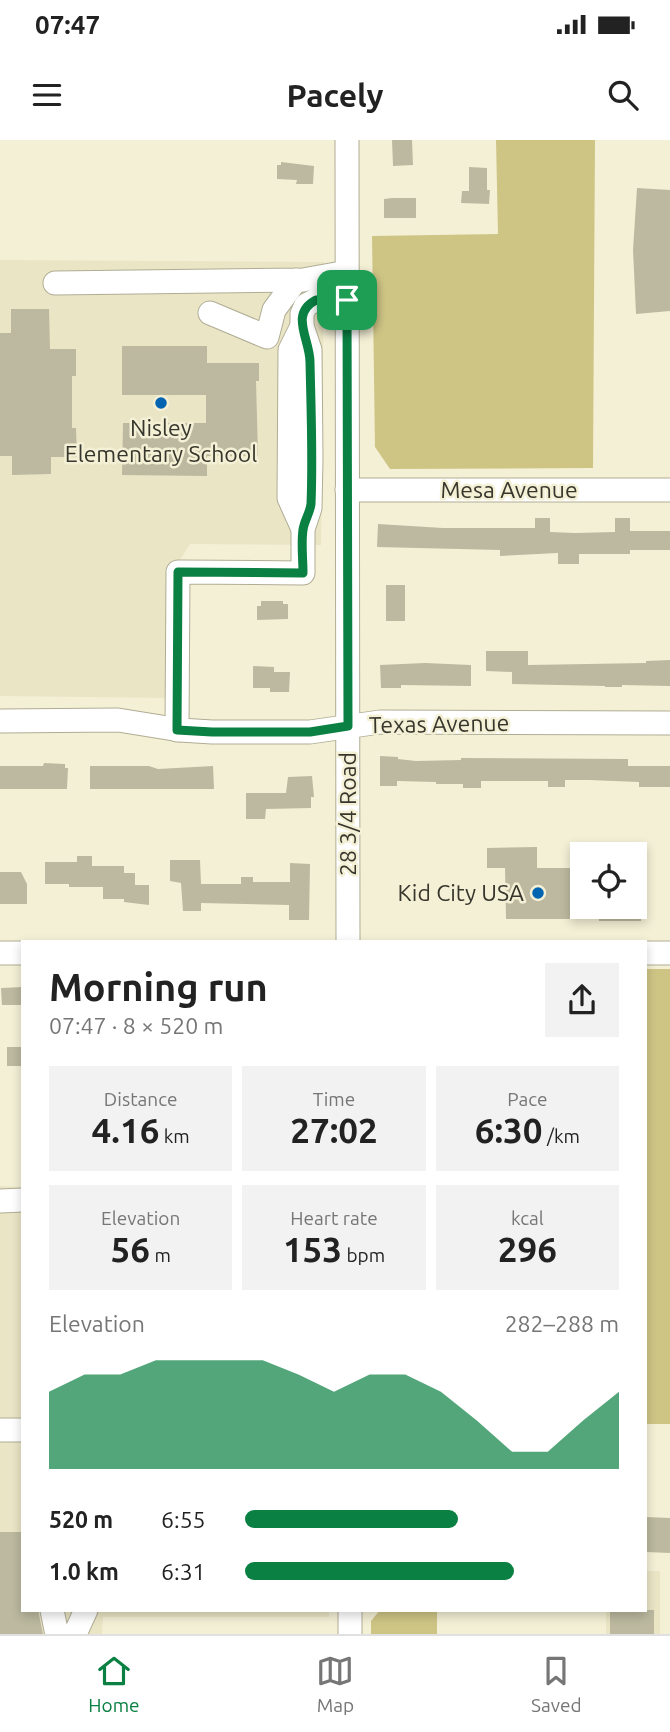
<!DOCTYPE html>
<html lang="en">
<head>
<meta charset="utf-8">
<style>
	:root { --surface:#fff; --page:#f2f2f2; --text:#222; --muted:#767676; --line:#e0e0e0; --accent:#0b8043 }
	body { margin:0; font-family:Ubuntu,sans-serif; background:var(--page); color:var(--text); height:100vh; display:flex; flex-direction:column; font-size:26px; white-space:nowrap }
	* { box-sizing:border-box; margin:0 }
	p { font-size:23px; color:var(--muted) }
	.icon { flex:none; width:38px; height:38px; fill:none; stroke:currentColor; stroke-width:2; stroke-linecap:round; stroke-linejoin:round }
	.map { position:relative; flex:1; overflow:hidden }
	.details { position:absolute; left:21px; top:800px; width:626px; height:672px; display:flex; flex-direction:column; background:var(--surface); border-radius:0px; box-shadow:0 4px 10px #0003 }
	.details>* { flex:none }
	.fabs { position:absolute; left:570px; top:702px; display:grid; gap:14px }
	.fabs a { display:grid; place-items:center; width:77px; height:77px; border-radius:0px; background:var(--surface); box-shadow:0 4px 10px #0003; font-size:35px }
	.pin { position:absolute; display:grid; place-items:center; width:60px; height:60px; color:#fff; margin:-30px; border-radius:14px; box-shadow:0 4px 10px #0006 }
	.round { display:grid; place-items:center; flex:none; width:74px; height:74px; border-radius:0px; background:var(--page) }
	.summary { display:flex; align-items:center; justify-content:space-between; height:119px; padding:0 28px }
	h1 { font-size:38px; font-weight:700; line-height:52px }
	.stats { display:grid; grid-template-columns:repeat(3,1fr); gap:10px; height:119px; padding:7px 28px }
	.stats div { display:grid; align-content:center; border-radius:0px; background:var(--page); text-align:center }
	.stats b { font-size:35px; font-weight:700 }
	.stats small { font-size:19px; font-weight:400 }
	.stats p { font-size:19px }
	.chart { height:196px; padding:14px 28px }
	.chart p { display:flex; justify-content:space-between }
	.chart svg { width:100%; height:126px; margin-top:7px; fill:var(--accent); opacity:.7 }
	ul { padding:0 28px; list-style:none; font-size:23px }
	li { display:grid; grid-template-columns:112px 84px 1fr; align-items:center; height:52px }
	li i { height:18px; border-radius:9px; background:var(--accent) }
	.status { display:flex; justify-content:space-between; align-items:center; height:49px; padding:0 35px; background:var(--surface); direction:ltr }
	.status svg { height:19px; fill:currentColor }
	header { display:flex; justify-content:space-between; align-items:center; height:91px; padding:0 28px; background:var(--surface); font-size:32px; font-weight:700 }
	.dock { display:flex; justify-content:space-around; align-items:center; height:98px; border-top:2px solid var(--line); background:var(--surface); font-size:19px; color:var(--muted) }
	.dock a { display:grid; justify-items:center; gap:4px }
	.dock .selected { color:var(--accent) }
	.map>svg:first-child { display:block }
	.built { fill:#eae5c5 }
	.green { fill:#cec585 }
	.building { fill:#bcb9a0 }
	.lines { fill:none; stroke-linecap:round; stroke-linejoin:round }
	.minor-casing { stroke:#b0ad95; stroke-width:25 }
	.minor { stroke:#fff; stroke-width:23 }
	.route-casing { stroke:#fff; stroke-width:14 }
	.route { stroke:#0b8043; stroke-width:9 }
	.poi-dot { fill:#0064b0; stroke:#f4f0d6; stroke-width:2.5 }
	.labels { text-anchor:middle; stroke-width:5; stroke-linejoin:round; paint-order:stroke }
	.poi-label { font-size:23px; fill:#37362c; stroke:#f4f0d6 }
	.street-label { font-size:23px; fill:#37362c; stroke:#f4f0d6 }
</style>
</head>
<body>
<div class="status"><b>07:47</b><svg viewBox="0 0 49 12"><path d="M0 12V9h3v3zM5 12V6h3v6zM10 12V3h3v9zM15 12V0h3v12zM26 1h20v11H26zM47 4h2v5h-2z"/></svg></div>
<header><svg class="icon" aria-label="menu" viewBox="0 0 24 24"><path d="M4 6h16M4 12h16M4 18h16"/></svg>Pacely<svg class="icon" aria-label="search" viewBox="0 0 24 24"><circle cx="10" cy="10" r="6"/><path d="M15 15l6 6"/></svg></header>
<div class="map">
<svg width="670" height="1494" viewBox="0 0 670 1494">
	<rect width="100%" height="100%" fill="#f4f0d6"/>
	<g class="built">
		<polygon points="0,120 324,122 321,405 190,404 167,441 166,558 0,556"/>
		<polygon points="0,1046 23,1047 23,1470 329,1470 329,1477 103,1477 102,1494 0,1494"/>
		<polygon points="646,1431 660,1431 660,1494 606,1494 606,1470 646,1470"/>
	</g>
	<g class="green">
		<polygon points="496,0 595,0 593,328 390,329 375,307 372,96 498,94"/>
		<rect x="646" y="829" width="24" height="455"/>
		<polygon points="380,1470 437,1470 437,1494 371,1494 371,1481"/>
	</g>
	<g class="building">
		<polygon points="392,0 412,0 413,25 393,26"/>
		<polygon points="281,22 314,26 313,44 296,44 297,40 277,39 277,25 281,25"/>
		<polygon points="469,27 487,28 487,50 490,50 489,64 461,63 462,51 469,51"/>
		<polygon points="637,48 670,50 670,171 636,174 633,110"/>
		<polygon points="392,58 416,58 416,78 384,78 384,59"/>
		<polygon points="11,169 49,169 50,209 76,209 76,236 72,236 72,288 76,288 77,317 51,317 51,334 12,335 12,316 0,316 0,193 11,193"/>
		<polygon points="122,206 207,206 207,223 259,223 259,241 256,241 258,316 207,316 207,336 122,335 123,283 206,283 206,255 122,255"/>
		<polygon points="535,378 550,378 550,392 575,393 615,392 615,378 630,378 630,391 670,391 670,410 630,410 630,414 579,414 579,424 558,424 558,413 500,416 500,410 377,407 378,384 443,388 535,388"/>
		<rect x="386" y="445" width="19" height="36"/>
		<polygon points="261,461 283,461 283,464 288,464 288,479 257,480 257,466 261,466"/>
		<polygon points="486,511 528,511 528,525 646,523 646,521 670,520 670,546 622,545 622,547 605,547 605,546 512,544 512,532 486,531"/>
		<polygon points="425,523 471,525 471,546 401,545 401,548 381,548 380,525"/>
		<polygon points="253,526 274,527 274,532 290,532 289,552 270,552 270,548 253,548"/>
		<polygon points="380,616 398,617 398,619 416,621 461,620 461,618 628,619 628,626 670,626 670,647 639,647 639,642 589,640 565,640 565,647 548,647 548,641 481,641 481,648 463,648 463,644 436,644 436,642 397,641 397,646 380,646"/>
		<polygon points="44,623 65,624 65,628 68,628 67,649 0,649 0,626 43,626"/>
		<polygon points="90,626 149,626 158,629 213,626 214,649 90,649"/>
		<polygon points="312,636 314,657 311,657 311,668 266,669 265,679 246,679 246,653 286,653 288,637"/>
		<polygon points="537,707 537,728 570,728 570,779 506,779 505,728 487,728 487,708"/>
		<polygon points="77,716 92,716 92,726 124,726 124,733 135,733 135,745 149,745 149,765 124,762 124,759 103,759 103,747 69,747 69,744 45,744 45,722 77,722"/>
		<polygon points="170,720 200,720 201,744 241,744 241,737 253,737 253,742 290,742 290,723 310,724 309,780 289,780 289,765 201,763 201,771 183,771 181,743 170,741"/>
		<polygon points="0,732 21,732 27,744 27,764 0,764"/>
		<polygon points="599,766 642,766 641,781 599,781"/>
		<polygon points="23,847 23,865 2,865 1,848"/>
		<rect x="7" y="907" width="16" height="19"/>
		<polygon points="646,1377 670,1378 670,1413 646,1412"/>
		<polygon points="0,1392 23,1392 23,1470 38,1470 43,1494 0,1494"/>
		<rect x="610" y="1470" width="44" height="24"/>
	</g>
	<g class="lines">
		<defs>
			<g id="minor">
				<polyline points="347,0 348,802"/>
				<polyline points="55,143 303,140 347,132"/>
				<polyline points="210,173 267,197 274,170 296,140"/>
				<polyline points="302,186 290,210 289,358 303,389"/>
				<polyline points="347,350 670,350"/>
				<polyline points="0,581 118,580 180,590 212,592 310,592 380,582 670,583"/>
				<polyline points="177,590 178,432 303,433 303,389 310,368 311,319 310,210 302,186 302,174 306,165 316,160 347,160"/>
				<polyline points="0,813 23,813"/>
				<polyline points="646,813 670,813"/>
				<polyline points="0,1061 23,1060"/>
				<polyline points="0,1290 23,1290"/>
				<polyline points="52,1470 56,1490 61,1494"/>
				<polyline points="75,1494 86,1470"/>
				<polyline points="350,1494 350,1470"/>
			</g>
		</defs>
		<use href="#minor" class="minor-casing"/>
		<use href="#minor" class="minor"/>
	</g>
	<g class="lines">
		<defs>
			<path id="route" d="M316,160H347L348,586L310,592H212L177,590L178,432L303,433C303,419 301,403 303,390C304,381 310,373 311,364C313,317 311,269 310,222C310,199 289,174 316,160Z"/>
		</defs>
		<use href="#route" class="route-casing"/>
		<use href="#route" class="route"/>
	</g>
	<g class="poi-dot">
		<circle cx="161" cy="263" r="7"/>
		<circle cx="538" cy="753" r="7"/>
	</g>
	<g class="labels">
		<g class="poi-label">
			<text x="161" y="296">Nisley<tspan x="161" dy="26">Elementary School</tspan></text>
			<text x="524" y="761" text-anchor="end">Kid City USA</text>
		</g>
		<g class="street-label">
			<text x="509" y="358">Mesa Avenue</text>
			<text transform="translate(439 584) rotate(-1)" y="8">Texas Avenue</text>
			<text transform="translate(348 674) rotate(-90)" y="8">28 3/4 Road</text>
		</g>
	</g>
</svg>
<div class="fabs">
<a><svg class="icon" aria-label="locate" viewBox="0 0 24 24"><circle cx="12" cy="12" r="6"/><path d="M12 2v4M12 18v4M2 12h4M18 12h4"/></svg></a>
</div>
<div class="pin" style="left:347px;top:160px;background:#1e9e55"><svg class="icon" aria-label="arrive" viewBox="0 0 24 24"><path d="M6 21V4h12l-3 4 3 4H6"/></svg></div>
<section class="details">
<div class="summary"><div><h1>Morning run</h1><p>07:47 · 8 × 520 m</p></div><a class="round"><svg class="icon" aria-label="share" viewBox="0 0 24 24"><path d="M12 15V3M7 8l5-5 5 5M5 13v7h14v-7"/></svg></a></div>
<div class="stats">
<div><p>Distance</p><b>4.16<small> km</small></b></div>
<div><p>Time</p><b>27:02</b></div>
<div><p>Pace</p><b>6:30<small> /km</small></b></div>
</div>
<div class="stats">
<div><p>Elevation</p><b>56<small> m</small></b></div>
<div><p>Heart rate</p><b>153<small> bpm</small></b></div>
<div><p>kcal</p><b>296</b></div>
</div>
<div class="chart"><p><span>Elevation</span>282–288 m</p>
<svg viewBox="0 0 160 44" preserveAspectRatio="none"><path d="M0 44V17L10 11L20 11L30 6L40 6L50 6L60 6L70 11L80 17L90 11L100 11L110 17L120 27L130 38L140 38L150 27L160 17V44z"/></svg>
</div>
<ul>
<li><b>520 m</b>6:55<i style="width:57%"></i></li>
<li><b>1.0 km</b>6:31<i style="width:72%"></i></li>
</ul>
</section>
</div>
<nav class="dock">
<a class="selected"><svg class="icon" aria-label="home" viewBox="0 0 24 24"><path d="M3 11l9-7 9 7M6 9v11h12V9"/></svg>Home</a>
<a><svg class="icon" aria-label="map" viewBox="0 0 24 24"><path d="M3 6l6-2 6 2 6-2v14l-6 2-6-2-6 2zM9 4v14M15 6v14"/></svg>Map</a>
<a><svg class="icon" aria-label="saved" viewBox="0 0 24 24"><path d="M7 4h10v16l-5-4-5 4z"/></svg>Saved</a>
</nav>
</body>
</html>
